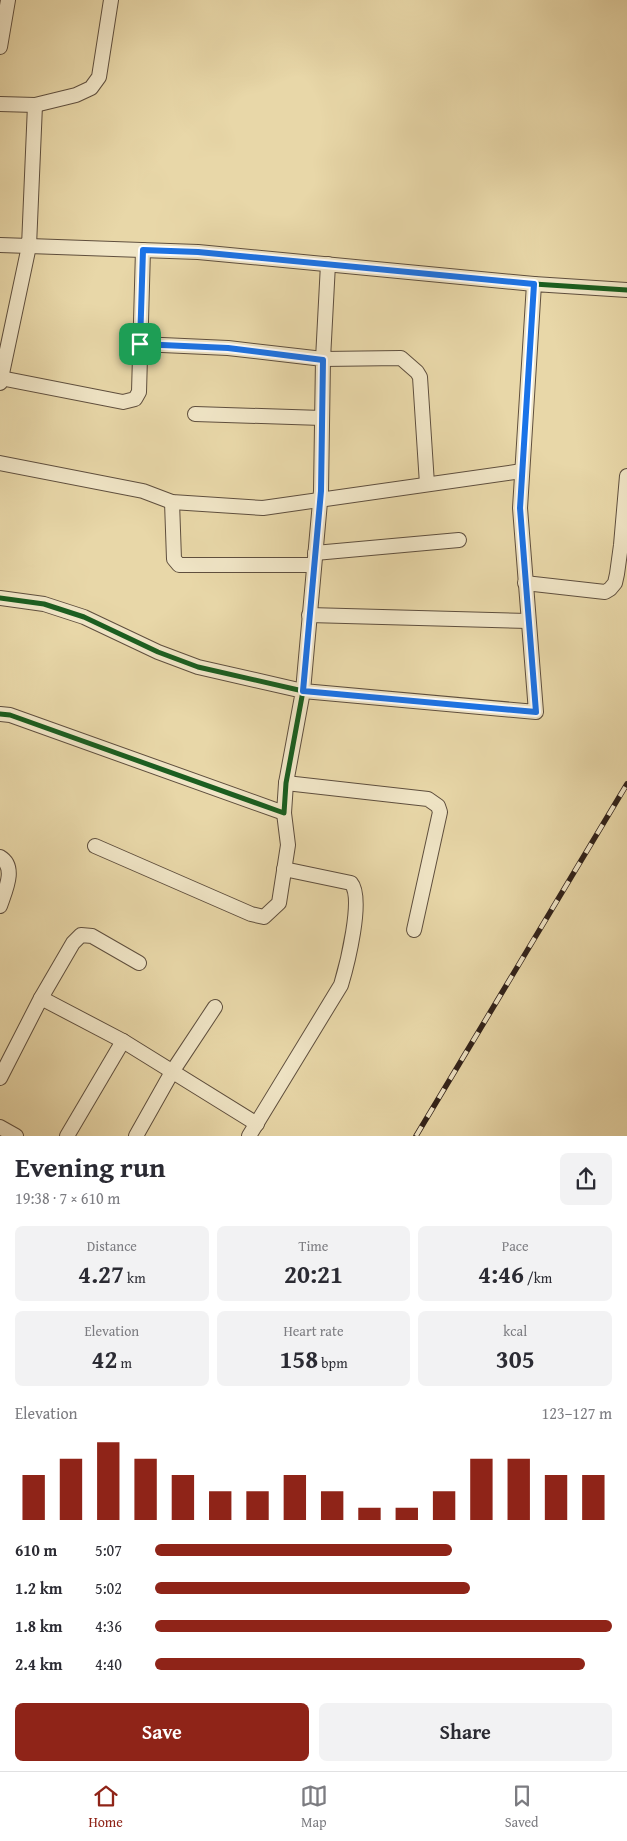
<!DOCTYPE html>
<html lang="en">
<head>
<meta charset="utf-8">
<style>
	:root { --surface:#fff; --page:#f2f2f3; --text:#2b2b33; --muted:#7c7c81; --line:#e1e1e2; --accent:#8f2418 }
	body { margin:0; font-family:"Gentium Book Plus",serif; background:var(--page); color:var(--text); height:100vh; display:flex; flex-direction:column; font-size:19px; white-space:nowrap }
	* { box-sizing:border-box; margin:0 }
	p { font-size:16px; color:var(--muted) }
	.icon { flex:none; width:28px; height:28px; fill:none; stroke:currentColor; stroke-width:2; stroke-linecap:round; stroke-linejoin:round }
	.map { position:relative; height:1136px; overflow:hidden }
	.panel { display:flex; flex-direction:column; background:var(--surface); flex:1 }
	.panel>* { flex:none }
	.pin { position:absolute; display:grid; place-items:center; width:42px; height:42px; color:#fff; margin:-21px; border-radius:10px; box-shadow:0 2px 8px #0006 }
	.round { display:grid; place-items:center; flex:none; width:52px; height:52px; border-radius:8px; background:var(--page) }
	.headline { display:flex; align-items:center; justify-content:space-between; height:85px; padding:0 15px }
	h1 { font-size:28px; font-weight:600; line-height:38px }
	.metrics { display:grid; grid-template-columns:repeat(3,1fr); gap:8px; height:85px; padding:5px 15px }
	.metrics div { display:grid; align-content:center; border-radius:8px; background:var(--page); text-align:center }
	.metrics b { font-size:25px; font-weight:600 }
	.metrics small { font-size:14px; font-weight:400 }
	.metrics p { font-size:14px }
	.chart { height:140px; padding:10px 15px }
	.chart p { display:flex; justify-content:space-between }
	.chart svg { width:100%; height:90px; margin-top:5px; stroke:var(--accent); stroke-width:6 }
	.cta { display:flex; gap:10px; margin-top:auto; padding:10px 15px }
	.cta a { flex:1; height:58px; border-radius:8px; background:var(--accent); color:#fff; font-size:20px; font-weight:600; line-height:58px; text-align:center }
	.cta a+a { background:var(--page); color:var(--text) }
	ul { padding:0 15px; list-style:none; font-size:16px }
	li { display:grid; grid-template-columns:80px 60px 1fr; align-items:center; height:38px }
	li i { height:12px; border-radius:6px; background:var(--accent) }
	.tab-bar { display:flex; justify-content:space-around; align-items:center; height:70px; border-top:1px solid var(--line); background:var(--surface); font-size:14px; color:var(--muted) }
	.tab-bar a { display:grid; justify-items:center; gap:2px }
	.tab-bar .current { color:var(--accent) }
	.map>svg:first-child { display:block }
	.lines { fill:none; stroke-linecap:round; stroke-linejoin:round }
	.street-casing { stroke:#5f4f3e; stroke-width:16 }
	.street { stroke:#f0e5c6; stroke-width:14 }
	.rail-casing { stroke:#31221a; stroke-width:5.5 }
	.rail { stroke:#f0e5c6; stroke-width:4; stroke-dasharray:11; stroke-linecap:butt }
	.cycleway-casing { stroke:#f0e5c6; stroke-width:8 }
	.cycleway { stroke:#1b5e20; stroke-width:5 }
	.route-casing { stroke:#fff; stroke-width:10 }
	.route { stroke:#1a73e8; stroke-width:6 }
</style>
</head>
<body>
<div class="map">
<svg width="627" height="1136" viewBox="0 0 627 1136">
	<rect width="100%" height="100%" fill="#e8d7a8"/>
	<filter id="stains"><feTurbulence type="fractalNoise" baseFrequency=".004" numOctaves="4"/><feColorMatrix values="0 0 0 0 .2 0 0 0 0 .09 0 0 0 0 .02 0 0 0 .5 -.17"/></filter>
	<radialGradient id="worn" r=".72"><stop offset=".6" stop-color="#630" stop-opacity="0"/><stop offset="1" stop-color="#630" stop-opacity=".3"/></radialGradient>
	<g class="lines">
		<defs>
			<g id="street">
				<polyline points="0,47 8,0"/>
				<polyline points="0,104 35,105 76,95 91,88 99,77 111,0"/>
				<polyline points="0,245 29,246 35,105"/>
				<polyline points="328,264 323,359 401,358 417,372 420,377 427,484"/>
				<polyline points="140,344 228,348 323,359 321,491 303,691 536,712 520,508 534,284 627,290"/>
				<polyline points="1,378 123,402 135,399 139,392 143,250"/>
				<polyline points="0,383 29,246 198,252 534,284"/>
				<polyline points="195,414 322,418"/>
				<polyline points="0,463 143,491 172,502 263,508 522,471"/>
				<polyline points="172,502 174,559 179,565 314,565"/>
				<polyline points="315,553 459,540"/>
				<polyline points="525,583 605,592 610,589 615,583 617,574 621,545 627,476"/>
				<polyline points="0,598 44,604 84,617 158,652 198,667 303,691 286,783 284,813 10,715 0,714"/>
				<polyline points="309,615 528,621"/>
				<polyline points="286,783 428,799 438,806 440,812 414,930"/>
				<polyline points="95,846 251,914 264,917 279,903 288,845 284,813"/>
				<path d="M0,857C17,867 5,891 0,906"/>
				<polyline points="41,998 123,1041 257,1124"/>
				<polyline points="0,1078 41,998 73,943 81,935 92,936 139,963"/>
				<polyline points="0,1127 16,1136"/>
				<polyline points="67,1136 123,1041"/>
				<polyline points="136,1136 172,1072 215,1007"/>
				<path d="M249,1136L341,985C347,965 364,898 351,883L284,869"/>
			</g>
		</defs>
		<use href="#street" class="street-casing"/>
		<use href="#street" class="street"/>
		<defs>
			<polyline id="rail" points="416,1136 627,784"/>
		</defs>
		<use href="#rail" class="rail-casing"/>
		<use href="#rail" class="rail"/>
		<defs>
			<g id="cycleway">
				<polyline points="140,344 228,348 323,359 321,491 303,691 536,712 520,508 534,284 627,290"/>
				<polyline points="0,598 44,604 84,617 158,652 198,667 303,691 286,783 284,813 10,715 0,714"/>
			</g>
		</defs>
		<use href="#cycleway" class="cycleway-casing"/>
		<use href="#cycleway" class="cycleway"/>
	</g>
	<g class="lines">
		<defs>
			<polygon id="route" points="143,250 198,252 534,284 520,508 536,712 303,691 321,491 323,360 228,348 140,344"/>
		</defs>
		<use href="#route" class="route-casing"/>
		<use href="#route" class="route"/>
	</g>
	<rect width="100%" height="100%" filter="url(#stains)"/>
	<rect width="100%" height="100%" fill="url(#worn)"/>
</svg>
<div class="pin" style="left:140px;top:344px;background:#1e9e55"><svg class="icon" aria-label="arrive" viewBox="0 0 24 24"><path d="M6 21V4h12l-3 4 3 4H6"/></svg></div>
</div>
<section class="panel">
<div class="headline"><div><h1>Evening run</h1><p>19:38 · 7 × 610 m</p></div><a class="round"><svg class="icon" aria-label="share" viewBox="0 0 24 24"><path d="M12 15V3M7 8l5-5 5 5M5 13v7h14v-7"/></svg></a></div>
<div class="metrics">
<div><p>Distance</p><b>4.27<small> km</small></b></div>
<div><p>Time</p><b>20:21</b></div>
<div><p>Pace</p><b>4:46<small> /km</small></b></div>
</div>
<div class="metrics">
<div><p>Elevation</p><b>42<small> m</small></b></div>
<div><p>Heart rate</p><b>158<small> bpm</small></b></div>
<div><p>kcal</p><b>305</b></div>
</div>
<div class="chart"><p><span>Elevation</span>123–127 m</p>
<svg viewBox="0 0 160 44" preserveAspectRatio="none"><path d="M5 44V22M15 44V14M25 44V6M35 44V14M45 44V22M55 44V30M65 44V30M75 44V22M85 44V30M95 44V38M105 44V38M115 44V30M125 44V14M135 44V14M145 44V22M155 44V22"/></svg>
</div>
<ul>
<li><b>610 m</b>5:07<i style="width:65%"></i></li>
<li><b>1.2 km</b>5:02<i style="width:69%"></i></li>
<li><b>1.8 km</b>4:36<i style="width:100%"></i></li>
<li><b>2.4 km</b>4:40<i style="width:94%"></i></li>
</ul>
<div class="cta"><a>Save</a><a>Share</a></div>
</section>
<nav class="tab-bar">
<a class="current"><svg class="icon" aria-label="home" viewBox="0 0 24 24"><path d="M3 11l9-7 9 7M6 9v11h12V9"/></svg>Home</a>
<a><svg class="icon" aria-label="map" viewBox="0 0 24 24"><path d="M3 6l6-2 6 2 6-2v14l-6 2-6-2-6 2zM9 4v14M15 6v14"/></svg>Map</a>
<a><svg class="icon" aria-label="saved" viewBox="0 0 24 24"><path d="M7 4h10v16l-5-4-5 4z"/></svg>Saved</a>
</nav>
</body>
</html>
